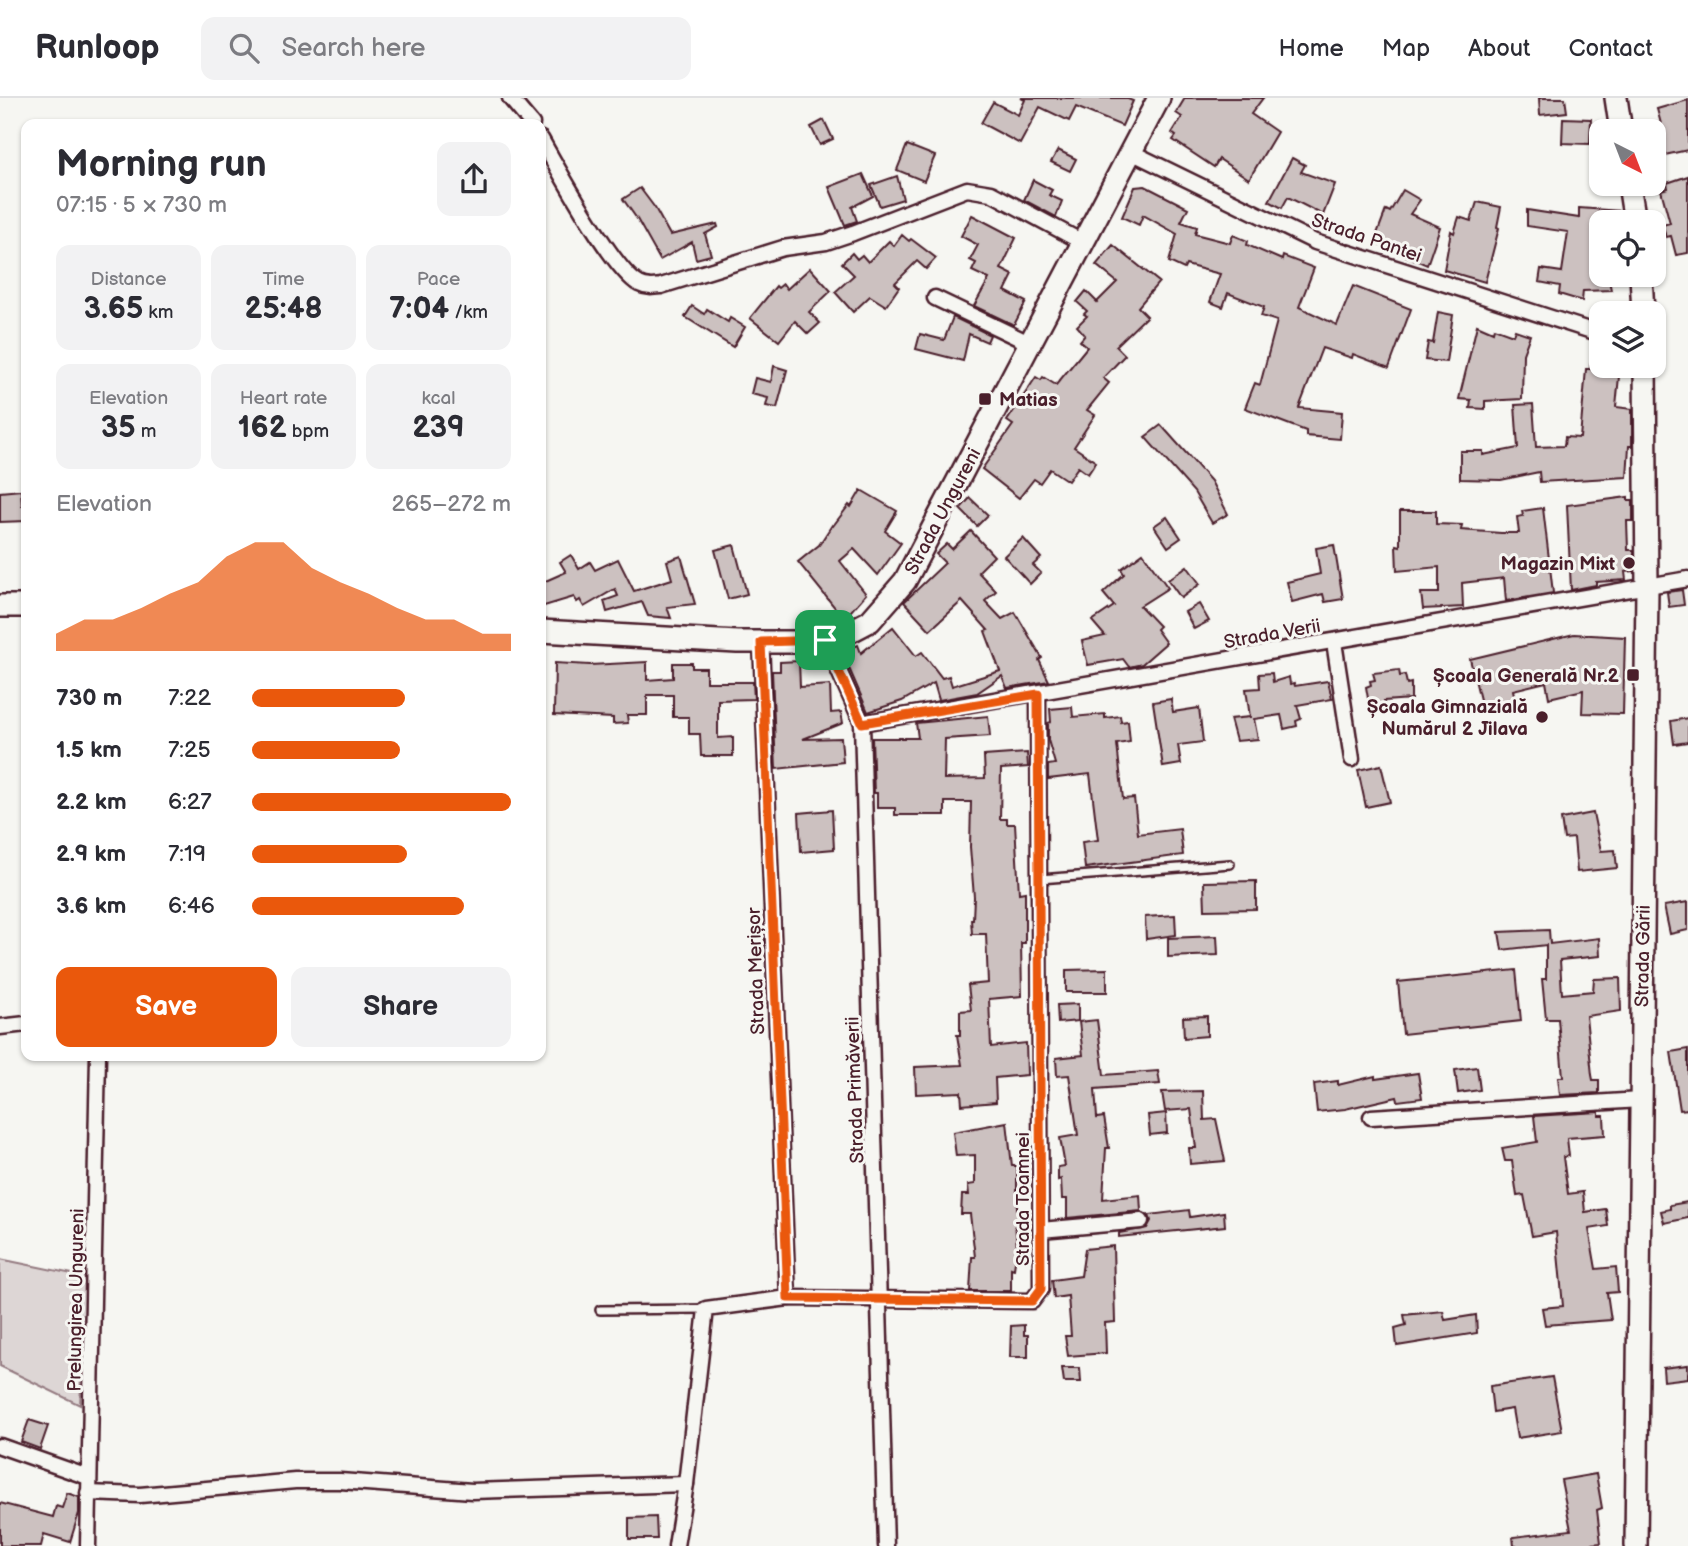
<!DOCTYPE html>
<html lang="en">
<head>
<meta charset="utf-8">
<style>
	:root { --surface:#fff; --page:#f2f2f3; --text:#2b2b33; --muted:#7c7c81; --line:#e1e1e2; --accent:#ea580c }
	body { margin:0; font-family:"Balsamiq Sans",sans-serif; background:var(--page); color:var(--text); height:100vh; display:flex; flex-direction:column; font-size:26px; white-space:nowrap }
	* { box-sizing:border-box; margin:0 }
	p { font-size:23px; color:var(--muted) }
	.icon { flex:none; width:38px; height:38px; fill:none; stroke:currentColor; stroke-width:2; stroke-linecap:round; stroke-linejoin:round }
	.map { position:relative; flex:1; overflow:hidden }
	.side { position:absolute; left:21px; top:21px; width:525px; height:942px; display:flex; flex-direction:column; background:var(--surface); border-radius:14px; box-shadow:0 2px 5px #0004 }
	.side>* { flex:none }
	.needle { width:46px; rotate:138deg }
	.tools { position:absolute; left:1589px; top:21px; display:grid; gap:14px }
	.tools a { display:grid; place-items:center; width:77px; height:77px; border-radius:14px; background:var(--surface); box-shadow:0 2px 5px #0004; font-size:35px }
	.pin { position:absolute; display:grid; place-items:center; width:60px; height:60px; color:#fff; margin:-30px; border-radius:14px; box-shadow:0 4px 10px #0006 }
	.round { display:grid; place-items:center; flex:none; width:74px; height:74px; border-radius:14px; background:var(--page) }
	.summary { display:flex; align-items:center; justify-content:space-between; height:119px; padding:0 35px }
	h1 { font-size:38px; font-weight:800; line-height:52px }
	.figures { display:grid; grid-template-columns:repeat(3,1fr); gap:10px; height:119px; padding:7px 35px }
	.figures div { display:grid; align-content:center; border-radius:14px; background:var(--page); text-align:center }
	.figures b { font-size:30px; font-weight:800 }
	.figures small { font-size:19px; font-weight:400 }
	.figures p { font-size:19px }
	.chart { height:196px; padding:14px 35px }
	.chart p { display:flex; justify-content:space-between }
	.chart svg { width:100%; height:126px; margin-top:7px; fill:var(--accent); opacity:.7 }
	.primary-button { display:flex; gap:14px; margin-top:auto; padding:14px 35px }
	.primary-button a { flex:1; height:80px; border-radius:14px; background:var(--accent); color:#fff; font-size:28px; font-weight:800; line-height:80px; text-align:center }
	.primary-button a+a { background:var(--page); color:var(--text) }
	ul { padding:0 35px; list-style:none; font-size:23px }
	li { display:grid; grid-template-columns:112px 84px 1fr; align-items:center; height:52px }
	li i { height:18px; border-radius:9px; background:var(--accent) }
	header { display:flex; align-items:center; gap:42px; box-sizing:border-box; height:98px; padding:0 35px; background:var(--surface); border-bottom:2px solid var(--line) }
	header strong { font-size:33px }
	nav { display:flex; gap:38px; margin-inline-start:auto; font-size:24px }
	.search { width:490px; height:63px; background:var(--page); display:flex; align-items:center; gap:18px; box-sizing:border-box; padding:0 24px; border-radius:14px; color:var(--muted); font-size:26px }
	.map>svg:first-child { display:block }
	.green { fill:#ddd6d5; stroke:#947a80; stroke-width:2 }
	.building { fill:#ccc1c0; stroke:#4a1f2b; stroke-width:2 }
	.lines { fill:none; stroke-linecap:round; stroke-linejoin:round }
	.service-casing { stroke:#4a1f2b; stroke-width:12 }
	.minor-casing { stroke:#4a1f2b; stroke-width:19 }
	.secondary-casing { stroke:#4a1f2b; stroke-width:26 }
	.service { stroke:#f6f6f2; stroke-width:7 }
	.minor { stroke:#f6f6f2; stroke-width:14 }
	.secondary { stroke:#f6f6f2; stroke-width:21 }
	.route-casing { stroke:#fff; stroke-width:14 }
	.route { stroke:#ea580c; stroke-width:9 }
	.poi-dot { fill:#4a1f2b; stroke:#f6f6f2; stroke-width:2.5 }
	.labels { text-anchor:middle; stroke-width:6; stroke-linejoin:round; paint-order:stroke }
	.street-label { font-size:19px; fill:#4a1f2b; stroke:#f6f6f2 }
	.poi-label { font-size:19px; font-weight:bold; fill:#4a1f2b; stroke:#f6f6f2; text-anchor:end }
</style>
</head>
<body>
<header>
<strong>Runloop</strong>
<div class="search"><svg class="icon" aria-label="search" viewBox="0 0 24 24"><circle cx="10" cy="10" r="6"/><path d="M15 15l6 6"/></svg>Search here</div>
<nav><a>Home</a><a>Map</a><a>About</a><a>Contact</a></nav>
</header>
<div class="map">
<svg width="1688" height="1448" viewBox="0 0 1688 1448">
	<rect width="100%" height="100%" fill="#f6f6f2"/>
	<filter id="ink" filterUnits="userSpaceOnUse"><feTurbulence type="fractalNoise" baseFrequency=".0143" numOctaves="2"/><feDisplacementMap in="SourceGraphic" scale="14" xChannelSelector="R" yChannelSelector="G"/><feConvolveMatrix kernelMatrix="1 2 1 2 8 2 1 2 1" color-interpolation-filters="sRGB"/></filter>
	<g filter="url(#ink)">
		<polygon class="green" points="0,1161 87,1179 80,1307 0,1268"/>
		<g class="building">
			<polygon points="1021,0 1125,0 1133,3 1122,28 1076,9 1069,23 1040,9 1020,46 981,25 993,4 1018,17 1025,2"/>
			<polygon points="1185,0 1263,0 1251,16 1277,34 1249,81 1219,61 1214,69 1173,42 1176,38 1172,35 1182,19 1176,15"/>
			<polygon points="1539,0 1565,0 1567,14 1540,17"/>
			<polygon points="1688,2 1688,52 1660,58 1657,42 1665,41 1657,11"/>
			<polygon points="1563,20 1591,21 1590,46 1562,45"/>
			<polygon points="824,22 833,41 820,47 811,29"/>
			<polygon points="907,47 935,58 924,83 897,72"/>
			<polygon points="1058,52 1076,61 1070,73 1051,64"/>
			<polygon points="1292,60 1305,67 1301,74 1335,86 1323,117 1288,99 1282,110 1269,103"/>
			<polygon points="863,76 873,98 852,109 857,123 845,127 829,89"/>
			<polygon points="897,78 903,101 880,108 871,87"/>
			<polygon points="1688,78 1688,155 1676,157 1671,138 1666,139 1662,127 1670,125 1661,92 1668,90 1667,85"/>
			<polygon points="1033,82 1052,92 1049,97 1062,103 1056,119 1024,102"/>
			<polygon points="1145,88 1188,110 1181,124 1197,129 1195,136 1230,145 1233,137 1248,143 1247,147 1282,162 1283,158 1314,170 1299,209 1337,227 1353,188 1411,211 1389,270 1353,256 1352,260 1322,250 1299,310 1342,314 1340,341 1306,338 1306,333 1245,310 1255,285 1260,287 1277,223 1261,218 1264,209 1228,195 1223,209 1210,204 1220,176 1186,167 1184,171 1169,164 1177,136 1143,117 1139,127 1122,119 1135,89"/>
			<polygon points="640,90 655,110 670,137 717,126 718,129 705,136 711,157 696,161 692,144 660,162 637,121 623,101"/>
			<polygon points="1403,92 1420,102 1410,116 1440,129 1427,167 1374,144 1386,112 1390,114"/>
			<polygon points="1477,104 1501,109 1497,129 1499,130 1485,184 1444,172 1451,133 1454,135 1459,119 1471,123"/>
			<polygon points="1579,110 1620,113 1622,124 1601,124 1601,177 1608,177 1611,192 1583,193 1582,203 1559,196 1560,188 1539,184 1541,171 1562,174 1568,134 1527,128 1527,112 1579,120"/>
			<polygon points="972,117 1016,140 1001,171 1013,177 1005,193 1026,204 1014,227 974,208 989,181 972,173 976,165 970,162 978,147 961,138"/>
			<polygon points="902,137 909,143 911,141 936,160 926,171 917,163 895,185 899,189 886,208 870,198 853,214 835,194 854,177 842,165 852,155 857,161 862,157 868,164 889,143 894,148"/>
			<polygon points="1113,147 1159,184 1138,209 1147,218 1116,248 1125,257 1103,280 1109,285 1087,312 1095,317 1074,349 1096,364 1088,376 1078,369 1068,383 1050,371 1040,385 1034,381 1019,400 982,371 1013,327 1007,323 1036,279 1041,282 1043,279 1056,287 1087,249 1080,243 1085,237 1077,228 1087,218 1084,216 1087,213 1077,204 1086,193 1097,204 1117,184 1096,167"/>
			<polygon points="810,170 831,193 809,214 820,225 808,236 795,223 779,243 750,220 776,188 778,190 783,186 787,191"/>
			<polygon points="692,208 704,216 707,211 728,224 730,220 745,229 733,249 685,219"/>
			<polygon points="1438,214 1453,217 1446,264 1425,262 1428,244 1433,245"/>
			<polygon points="953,219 990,237 987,244 969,236 963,263 916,251 920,236 944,242"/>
			<polygon points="1477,227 1493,234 1494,230 1513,237 1515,232 1530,237 1523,256 1522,301 1485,303 1485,311 1470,310 1471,302 1459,301"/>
			<polygon points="1591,263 1601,265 1601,268 1620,268 1616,309 1632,311 1632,348 1629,348 1627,379 1540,384 1539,374 1501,382 1460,381 1460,353 1483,353 1483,357 1518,350 1515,307 1533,306 1536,349 1564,348 1565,339 1580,340 1586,271 1590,271"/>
			<polygon points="774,268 787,272 777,310 766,308 768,300 751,296 755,280 771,284"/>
			<polygon points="1161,327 1211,383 1228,416 1212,425 1194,394 1145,339"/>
			<polygon points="21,392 22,408 26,408 26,423 0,424 0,394"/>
			<polygon points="861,392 897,413 885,433 901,445 878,477 854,451 840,463 866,496 844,521 798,464 819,447 832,427 833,428 849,407 851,409"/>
			<polygon points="1628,399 1628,402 1633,402 1633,423 1627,423 1628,452 1634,452 1634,473 1625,474 1626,482 1596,484 1596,487 1571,492 1567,407"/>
			<polygon points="970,400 988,417 977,428 960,411"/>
			<polygon points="1543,410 1553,495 1506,503 1504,480 1462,485 1463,509 1423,511 1421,495 1439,495 1439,469 1397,473 1396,447 1400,448 1400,413 1436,413 1436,426 1462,427 1461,432 1501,435 1519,435 1517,419 1523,418 1522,413"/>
			<polygon points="1167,419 1181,440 1168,449 1154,428"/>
			<polygon points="971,433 994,458 978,474 996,493 985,503 1002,521 1015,514 1042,560 1039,562 1049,583 1007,590 1002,578 977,595 939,602 934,585 902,603 868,614 842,554 858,547 861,555 893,529 916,558 922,554 942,580 949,578 952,588 1000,573 985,533 988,532 962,503 930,532 904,504 945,465 936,456 947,446 952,451"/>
			<polygon points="1023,440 1041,460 1033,467 1041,475 1030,486 1004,458"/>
			<polygon points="734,447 747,496 728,501 715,452"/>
			<polygon points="1334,447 1343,501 1325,504 1323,496 1292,504 1287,484 1320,476 1316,450"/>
			<polygon points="1143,455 1168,490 1140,508 1159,528 1156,531 1166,545 1142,566 1129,569 1123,561 1088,567 1082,543 1105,538 1092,523 1114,508 1103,495 1124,476 1121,471"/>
			<polygon points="571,457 579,471 590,464 595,472 618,461 634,493 672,481 667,463 681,458 695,506 667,509 671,520 648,518 642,504 607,514 604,503 618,498 615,491 584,509 580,502 577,504 574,499 541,509 541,485 566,474 560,464"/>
			<polygon points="1187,468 1200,486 1181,500 1168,482"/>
			<polygon points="1682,492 1684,507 1669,509 1667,494"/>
			<polygon points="1199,506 1209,523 1194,531 1185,514"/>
			<polygon points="1574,536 1625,539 1623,616 1582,615 1583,592 1549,600 1546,584 1513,592 1515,602 1482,610 1470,561"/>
			<polygon points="799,563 800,589 830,587 831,615 841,614 843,625 803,641 841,640 843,664 776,671 772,573 780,573 780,564"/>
			<polygon points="647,564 647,582 673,580 673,565 692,565 692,570 706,570 706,584 753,584 754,601 718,602 718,640 733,639 733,658 701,658 700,636 689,636 689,619 673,619 673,597 647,597 647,617 627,617 628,625 613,626 613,620 554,617 555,565 590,567"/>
			<polygon points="1399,572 1400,578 1405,577 1407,586 1411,585 1411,601 1384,603 1384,611 1370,612 1366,589 1371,587 1370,583 1375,582 1373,575"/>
			<polygon points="1272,575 1273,584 1289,579 1290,586 1294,585 1295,588 1328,583 1332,601 1297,607 1301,621 1296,623 1297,628 1284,631 1281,617 1254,621 1258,641 1236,643 1230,621 1250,619 1246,591 1260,590 1259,576"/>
			<polygon points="1171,601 1173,614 1199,610 1203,644 1178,647 1181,666 1163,669 1153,604"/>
			<polygon points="1072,609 1073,619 1105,616 1105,620 1120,618 1121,624 1128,623 1130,644 1117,646 1123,701 1134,700 1138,736 1180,731 1183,757 1085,770 1082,744 1098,742 1090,676 1048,681 1048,667 1055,666 1048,642 1048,625 1051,624 1050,611"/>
			<polygon points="988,618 990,638 945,641 944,681 985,680 984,658 1027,655 1028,669 1001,671 1000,721 1007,721 1007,726 1015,726 1019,795 1025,794 1025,845 1021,845 1022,898 989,901 991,949 1026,945 1027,977 995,980 996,1004 962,1007 961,994 916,996 915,969 962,967 957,937 960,937 960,913 971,912 968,887 988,885 986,836 972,836 971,821 973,821 974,799 970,749 971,704 945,704 945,717 895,717 895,710 877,710 877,695 874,695 872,640 918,640 916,625"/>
			<polygon points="1688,620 1688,644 1674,646 1671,623"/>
			<polygon points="1381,667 1390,704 1366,709 1358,672"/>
			<polygon points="832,712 834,751 801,754 799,715"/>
			<polygon points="1593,715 1601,753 1615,752 1617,770 1577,774 1574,740 1564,741 1561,721"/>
			<polygon points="1256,783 1256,811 1205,812 1204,784"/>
			<polygon points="1688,804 1688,832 1670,836 1664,808"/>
			<polygon points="1175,817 1176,837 1146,841 1145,819"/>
			<polygon points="1549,832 1550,846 1599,840 1600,858 1560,862 1562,896 1593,893 1594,881 1620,880 1621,913 1586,918 1592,977 1593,982 1599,982 1599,995 1560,997 1558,979 1563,979 1558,921 1546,921 1542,881 1546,881 1546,847 1502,852 1499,834"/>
			<polygon points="1217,838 1218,857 1168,859 1168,840"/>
			<polygon points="1107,871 1107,894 1066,894 1066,872"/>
			<polygon points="1516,872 1521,923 1403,936 1398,884"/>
			<polygon points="1078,906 1078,923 1058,925 1057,907"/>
			<polygon points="1207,918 1207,938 1184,940 1183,919"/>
			<polygon points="1097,922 1104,977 1158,973 1160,986 1095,991 1097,1020 1104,1019 1109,1050 1106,1050 1103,1101 1140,1097 1141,1113 1067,1120 1067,1101 1062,1101 1061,1081 1058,1082 1058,1069 1065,1068 1060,1040 1078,1037 1069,977 1057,978 1056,960 1083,957 1079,924"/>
			<polygon points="1688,951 1688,1011 1680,1012 1671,954"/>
			<polygon points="1477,969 1480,992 1458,995 1455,972"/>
			<polygon points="1418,975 1422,1000 1398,1003 1397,999 1345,1011 1317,1014 1314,986 1338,983 1338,987 1375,978 1375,981"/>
			<polygon points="1203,993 1204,1022 1216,1021 1225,1063 1190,1066 1189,1050 1196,1050 1191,1011 1165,1013 1162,994"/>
			<polygon points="1599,1014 1599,1018 1604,1018 1605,1037 1567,1040 1569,1058 1563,1059 1568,1096 1583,1094 1585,1114 1606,1111 1608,1128 1589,1131 1596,1171 1616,1169 1618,1194 1607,1195 1611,1222 1545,1227 1542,1210 1563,1208 1556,1134 1532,1138 1524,1097 1517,1098 1512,1063 1505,1063 1502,1050 1537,1044 1534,1018"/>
			<polygon points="1166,1015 1167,1035 1150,1037 1148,1017"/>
			<polygon points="1007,1024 1012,1068 1017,1068 1017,1111 1023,1111 1024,1124 1015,1124 1017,1149 1014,1171 1011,1170 1011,1193 970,1193 972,1159 975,1159 970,1116 961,1116 962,1097 969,1097 968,1087 975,1086 975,1057 956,1058 953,1034"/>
			<polygon points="1688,1104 1688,1120 1664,1125 1661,1113 1670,1111 1670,1107"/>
			<polygon points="1189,1112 1190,1119 1224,1114 1225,1128 1119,1139 1119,1135 1147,1130 1151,1123 1149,1117"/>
			<polygon points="1113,1148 1115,1224 1105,1225 1106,1255 1068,1258 1065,1238 1071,1238 1068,1198 1054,1200 1052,1182 1081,1178 1085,1151"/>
			<polygon points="1443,1213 1445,1222 1476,1217 1477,1235 1397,1248 1395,1230 1406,1227 1404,1217"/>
			<polygon points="1024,1227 1024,1237 1028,1237 1028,1259 1010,1259 1011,1228"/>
			<polygon points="1688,1267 1688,1280 1664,1283 1663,1270"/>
			<polygon points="1062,1270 1080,1270 1081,1284 1064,1284"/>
			<polygon points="1552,1279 1562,1333 1517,1340 1512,1311 1493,1314 1490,1288"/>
			<polygon points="29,1322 48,1328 40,1351 21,1344"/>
			<polygon points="1596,1376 1602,1410 1597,1412 1601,1445 1576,1448 1514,1448 1513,1439 1571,1432 1561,1382"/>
			<polygon points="67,1395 79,1399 79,1415 70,1444 44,1436 41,1448 0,1448 0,1405 53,1419 56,1408 62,1410"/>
			<polygon points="656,1419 657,1441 629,1441 629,1420"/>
		</g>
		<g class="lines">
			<defs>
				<g id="service">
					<polyline points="1040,781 1230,766"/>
					<polyline points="600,1212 706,1211"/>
				</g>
				<g id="minor">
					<polyline points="510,0 532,26"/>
					<path d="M541,41C558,71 613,172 639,186C647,190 653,189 661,188L783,150L826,144L853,135L967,91L991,95L1084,145"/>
					<polyline points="1131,54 1315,144 1601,236"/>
					<polyline points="935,200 1031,246"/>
					<polyline points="825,542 862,625 886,1448"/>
					<polyline points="761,544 788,1200"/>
					<polyline points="1334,544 1352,661"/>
					<polyline points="862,625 1688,481"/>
					<polyline points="0,929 26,926"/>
					<polyline points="1371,1019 1640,1002"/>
					<polyline points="1041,1132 1141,1123"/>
					<polyline points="0,1348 88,1379"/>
					<polyline points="88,1395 140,1397 295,1383 340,1383 472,1393 686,1386"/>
					<polyline points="88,1448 98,957"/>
					<polyline points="676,1448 686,1386 706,1211 788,1200 1032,1203 1041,1191 1038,596"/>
				</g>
				<g id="secondary">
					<polyline points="1616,0 1621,33"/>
					<polyline points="1629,86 1635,124"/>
					<polyline points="1641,177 1643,215"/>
					<polyline points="0,508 26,508"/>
					<polyline points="541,533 737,544 810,544 849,534 870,523 905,483 1159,0"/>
					<polyline points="1636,1448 1647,489 1645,268"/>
				</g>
			</defs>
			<use href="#service" class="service-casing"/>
			<use href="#minor" class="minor-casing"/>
			<use href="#secondary" class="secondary-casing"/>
			<use href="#service" class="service"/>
			<use href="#minor" class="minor"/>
			<use href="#secondary" class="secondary"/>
		</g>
	</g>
	<g class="lines" filter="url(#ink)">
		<defs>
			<polygon id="route" points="825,542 862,625 1038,596 1041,1191 1032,1203 788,1200 761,544"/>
		</defs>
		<use href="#route" class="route-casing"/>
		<use href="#route" class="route"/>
	</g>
	<g class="poi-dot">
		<rect x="978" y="294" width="14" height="14" rx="3.5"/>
		<circle cx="1629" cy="465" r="7"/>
		<rect x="1626" y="570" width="14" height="14" rx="3.5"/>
		<circle cx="1542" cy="619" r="7"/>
	</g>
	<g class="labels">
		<g class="street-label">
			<text transform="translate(1367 139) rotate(19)" y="7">Strada Pantei</text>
			<text transform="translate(942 413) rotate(-62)" y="7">Strada Ungureni</text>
			<text transform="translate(1272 535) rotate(-10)" y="7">Strada Verii</text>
			<text transform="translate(1642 858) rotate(-89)" y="7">Strada Gării</text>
			<text transform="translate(755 873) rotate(-92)" y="7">Strada Merișor</text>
			<text transform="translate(854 992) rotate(-92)" y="7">Strada Primăverii</text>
			<text transform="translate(1022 1101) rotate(-90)" y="7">Strada Toamnei</text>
			<text transform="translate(75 1202) rotate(-89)" y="7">Prelungirea Ungureni</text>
		</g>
		<g class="poi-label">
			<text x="999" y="308" text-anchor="start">Matias</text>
			<text x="1615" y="472">Magazin Mixt</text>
			<text x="1619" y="584">Școala Generală Nr.2</text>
			<text x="1528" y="615">Școala Gimnazială<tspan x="1528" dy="22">Numărul 2 Jilava</tspan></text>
		</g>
	</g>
</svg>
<div class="tools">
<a><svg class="needle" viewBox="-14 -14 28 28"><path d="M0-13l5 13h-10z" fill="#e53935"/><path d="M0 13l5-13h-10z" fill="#7c7c81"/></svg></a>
<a><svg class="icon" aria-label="locate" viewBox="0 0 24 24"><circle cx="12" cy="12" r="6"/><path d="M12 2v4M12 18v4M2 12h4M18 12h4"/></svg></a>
<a><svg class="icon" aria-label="layers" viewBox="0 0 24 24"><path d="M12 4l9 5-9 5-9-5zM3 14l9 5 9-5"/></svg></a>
</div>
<div class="pin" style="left:825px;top:542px;background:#1e9e55"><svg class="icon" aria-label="arrive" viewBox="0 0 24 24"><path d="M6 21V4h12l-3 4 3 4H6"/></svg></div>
<section class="side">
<div class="summary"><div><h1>Morning run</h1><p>07:15 · 5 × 730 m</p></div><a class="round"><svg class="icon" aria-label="share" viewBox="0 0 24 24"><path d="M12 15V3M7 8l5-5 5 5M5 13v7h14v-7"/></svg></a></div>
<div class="figures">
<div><p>Distance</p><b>3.65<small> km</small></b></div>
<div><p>Time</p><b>25:48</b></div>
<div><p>Pace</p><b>7:04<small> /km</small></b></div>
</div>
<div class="figures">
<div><p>Elevation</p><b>35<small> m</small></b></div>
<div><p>Heart rate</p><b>162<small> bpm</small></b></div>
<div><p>kcal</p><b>239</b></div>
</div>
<div class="chart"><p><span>Elevation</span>265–272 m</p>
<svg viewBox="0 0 160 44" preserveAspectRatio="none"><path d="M0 44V38L10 33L20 33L30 29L40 24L50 20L60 11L70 6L80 6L90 15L100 20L110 24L120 29L130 33L140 33L150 38L160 38V44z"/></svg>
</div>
<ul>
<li><b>730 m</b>7:22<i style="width:59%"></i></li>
<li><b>1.5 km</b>7:25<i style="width:57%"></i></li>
<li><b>2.2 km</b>6:27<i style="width:100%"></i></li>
<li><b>2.9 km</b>7:19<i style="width:60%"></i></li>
<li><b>3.6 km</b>6:46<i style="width:82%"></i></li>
</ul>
<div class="primary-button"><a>Save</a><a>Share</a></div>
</section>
</div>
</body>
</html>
